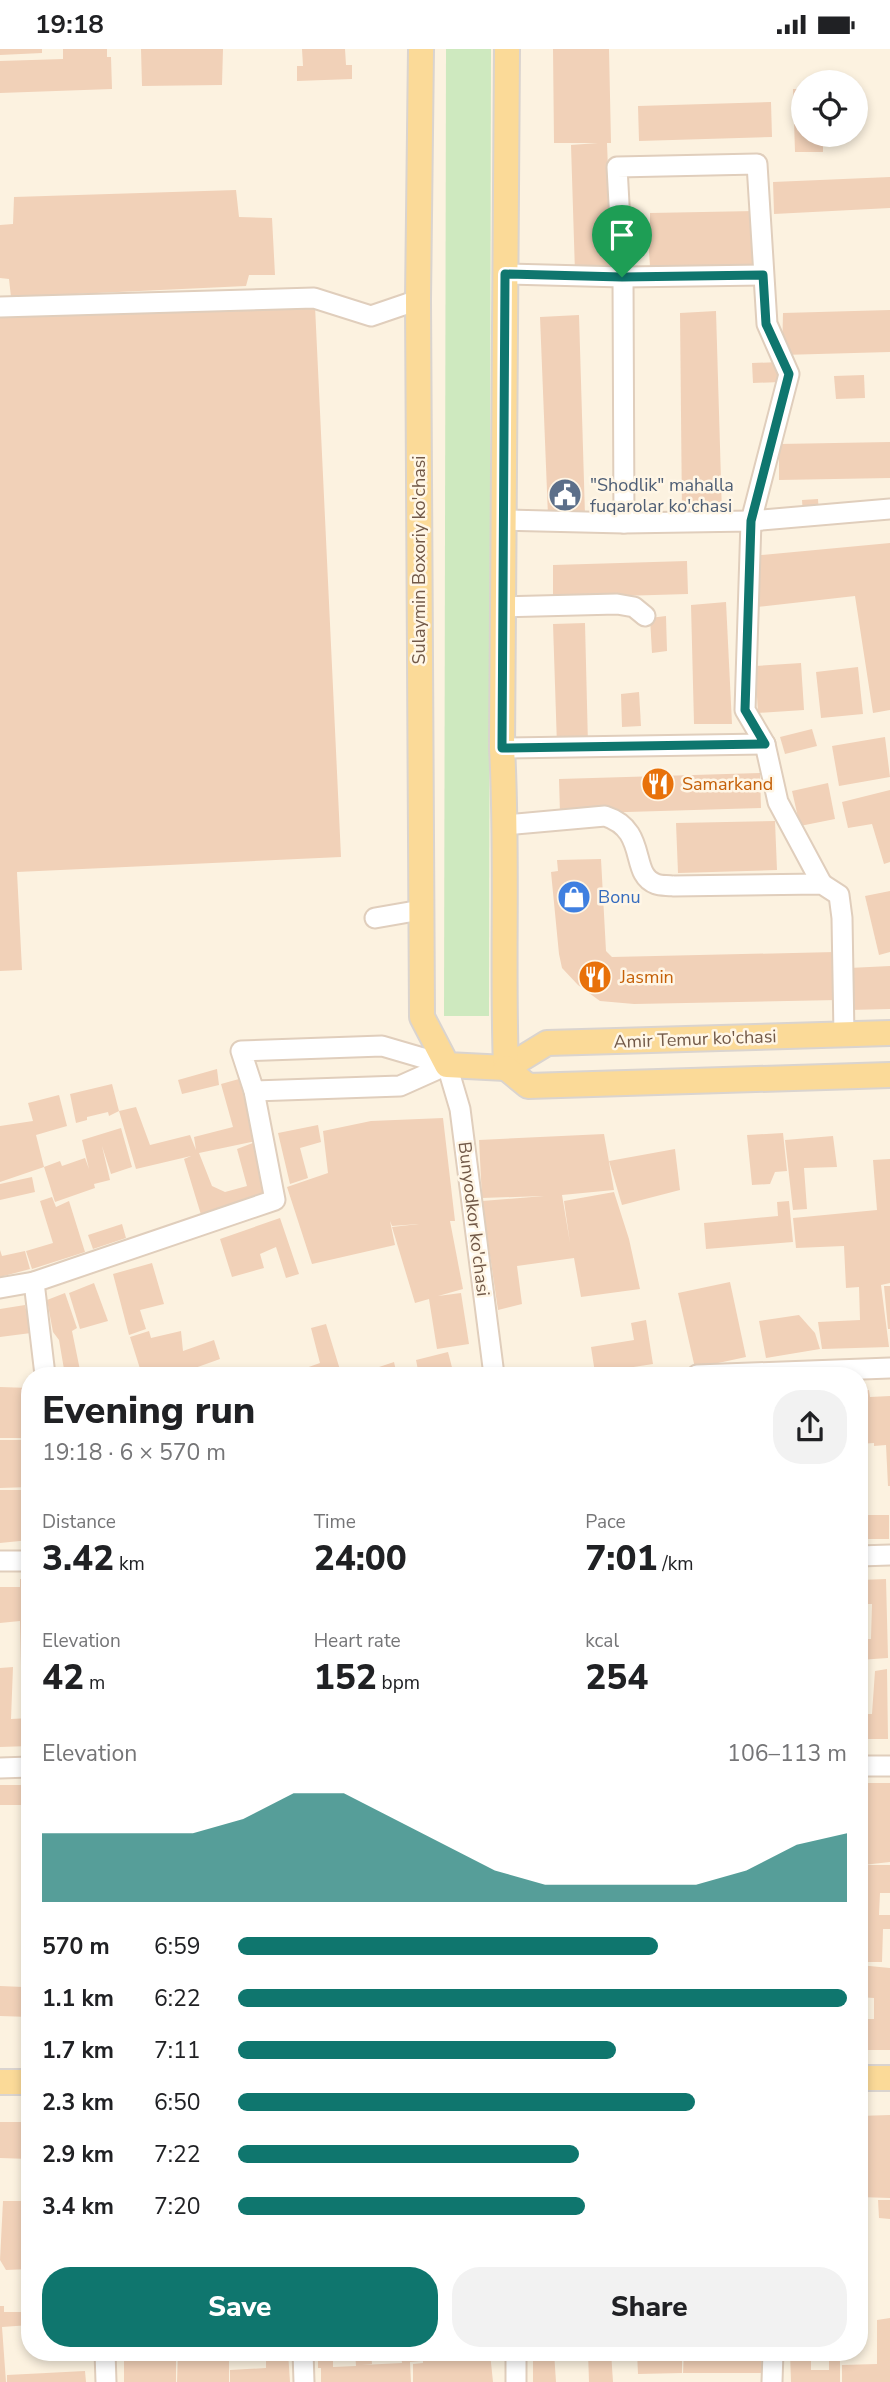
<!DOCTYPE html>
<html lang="en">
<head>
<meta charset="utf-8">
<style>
	:root { --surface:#fff; --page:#f2f2f2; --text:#202124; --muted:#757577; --accent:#0f766e }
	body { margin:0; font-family:"Nunito Sans",sans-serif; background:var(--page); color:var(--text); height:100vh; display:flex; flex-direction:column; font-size:26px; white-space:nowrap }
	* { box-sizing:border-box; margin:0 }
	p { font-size:23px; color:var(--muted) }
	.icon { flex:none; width:38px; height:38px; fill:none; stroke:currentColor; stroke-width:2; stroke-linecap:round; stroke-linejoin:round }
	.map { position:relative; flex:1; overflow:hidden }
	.details { position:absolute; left:21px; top:1318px; width:847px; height:994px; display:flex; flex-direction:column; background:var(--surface); border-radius:28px; box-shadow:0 4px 10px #0003 }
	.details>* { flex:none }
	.tools { position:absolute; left:791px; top:21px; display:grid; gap:14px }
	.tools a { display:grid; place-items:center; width:77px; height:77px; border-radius:50%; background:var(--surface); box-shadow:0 4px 10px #0003; font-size:35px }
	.pin { position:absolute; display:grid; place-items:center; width:60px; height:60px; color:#fff; margin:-72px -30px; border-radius:50% 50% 50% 0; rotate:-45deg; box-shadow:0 0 7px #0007 }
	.pin .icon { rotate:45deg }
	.round { display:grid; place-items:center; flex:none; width:74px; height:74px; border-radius:28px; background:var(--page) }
	.headline { display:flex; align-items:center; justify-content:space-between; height:119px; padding:0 21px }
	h1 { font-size:38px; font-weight:800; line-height:52px }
	.figures { display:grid; grid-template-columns:repeat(3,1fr); gap:10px; height:119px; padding:7px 21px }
	.figures div { display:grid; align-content:center }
	.figures b { font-size:35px; font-weight:800 }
	.figures small { font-size:19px; font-weight:400 }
	.figures p { font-size:19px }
	.chart { height:196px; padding:14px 21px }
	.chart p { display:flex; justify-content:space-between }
	.chart svg { width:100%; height:126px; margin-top:7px; fill:var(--accent); opacity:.7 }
	.cta { display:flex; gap:14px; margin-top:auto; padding:14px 21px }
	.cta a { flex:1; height:80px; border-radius:28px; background:var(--accent); color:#fff; font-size:28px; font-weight:800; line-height:80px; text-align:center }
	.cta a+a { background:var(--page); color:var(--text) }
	ul { padding:0 21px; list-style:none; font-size:23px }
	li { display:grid; grid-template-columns:112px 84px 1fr; align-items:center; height:52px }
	li i { height:18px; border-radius:9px; background:var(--accent) }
	.status { display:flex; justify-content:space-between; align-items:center; height:49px; padding:0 35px; background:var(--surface); direction:ltr }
	.status svg { height:19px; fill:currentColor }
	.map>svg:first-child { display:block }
	.green { fill:#cee9bf }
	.building { fill:#f1d1b8 }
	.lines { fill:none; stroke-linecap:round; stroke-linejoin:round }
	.minor-casing { stroke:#e0cebc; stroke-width:23 }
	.major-casing { stroke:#dad4cf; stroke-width:28 }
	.minor { stroke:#fff; stroke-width:19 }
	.major { stroke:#fbda98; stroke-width:24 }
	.route-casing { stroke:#fff; stroke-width:14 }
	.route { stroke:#0f766e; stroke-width:9 }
	.labels { text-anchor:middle; stroke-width:5; stroke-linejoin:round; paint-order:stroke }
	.service-label { font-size:18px; fill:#4e5e75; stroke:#fff6e6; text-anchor:start }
	.street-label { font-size:18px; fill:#725948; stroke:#fff6e6 }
	.food-label { font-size:18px; fill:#c56008; stroke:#fff6e6; text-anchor:start }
	.shop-label { font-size:18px; fill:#366cbe; stroke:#fff6e6; text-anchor:start }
</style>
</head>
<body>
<div class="status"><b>19:18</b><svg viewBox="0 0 49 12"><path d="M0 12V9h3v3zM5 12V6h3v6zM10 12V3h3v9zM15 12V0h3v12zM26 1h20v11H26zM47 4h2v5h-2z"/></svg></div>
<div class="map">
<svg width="890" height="2333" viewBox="0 0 890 2333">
	<rect width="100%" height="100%" fill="#fcf2e0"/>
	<polygon class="green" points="446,0 491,0 489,967 444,967"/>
	<g class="building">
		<polygon points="0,0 42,0 42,4 0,6"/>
		<polygon points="63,0 107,0 107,8 111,8 112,40 0,44 0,12 63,10"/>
		<polygon points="141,0 223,0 222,36 142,37"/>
		<polygon points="302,0 345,0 346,16 352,16 352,30 297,32 297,17 303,17"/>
		<polygon points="553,0 609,0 611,94 607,94 612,222 575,224 571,96 598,94 554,94"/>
		<polygon points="793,40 803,40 803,86 823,86 823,103 795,103"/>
		<polygon points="771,53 772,88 639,92 638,57"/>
		<polygon points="890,128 890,159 774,165 773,133"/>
		<polygon points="236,141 239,168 272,169 275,226 249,226 246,237 11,248 9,230 0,229 0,176 13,175 14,148"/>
		<polygon points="755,162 755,216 650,217 648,189 650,184 650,164"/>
		<polygon points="315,257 341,808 17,823 22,921 0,922 0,262"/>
		<polygon points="890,261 890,303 782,306 783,264"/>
		<polygon points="716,262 722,465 682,466 680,264"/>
		<polygon points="579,266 585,466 548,467 540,268"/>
		<polygon points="780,313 781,333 753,334 752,314"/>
		<polygon points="864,326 865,349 836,350 834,327"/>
		<polygon points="890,393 890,429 779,431 779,395"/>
		<polygon points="818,450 819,464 803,465 802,451"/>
		<polygon points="890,494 890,661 873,664 855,547 757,558 751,507"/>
		<polygon points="687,512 688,545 553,549 553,516"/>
		<polygon points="726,553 732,675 694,675 691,556"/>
		<polygon points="666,567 667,602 652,604 650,569"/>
		<polygon points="585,574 588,696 557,697 553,575"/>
		<polygon points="801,614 804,661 758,664 755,617"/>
		<polygon points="858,618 863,665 821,669 816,623"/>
		<polygon points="639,643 641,677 622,678 621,645"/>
		<polygon points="812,680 817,697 785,705 780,688"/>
		<polygon points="885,688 890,728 839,737 832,697"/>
		<polygon points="760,724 761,759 560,765 559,730"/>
		<polygon points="828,734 835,770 800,777 792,742"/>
		<polygon points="890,741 890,813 884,815 872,775 848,779 842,753"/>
		<polygon points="775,772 777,821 678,824 676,774"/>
		<polygon points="601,810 606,902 612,908 835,903 838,951 634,955 600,952 578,936 562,919 559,905 551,823 558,822 557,811"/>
		<polygon points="890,842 890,903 879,906 865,847"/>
		<polygon points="890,917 890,960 849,961 849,919"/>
		<polygon points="217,1020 219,1036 182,1045 178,1031"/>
		<polygon points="239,1030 256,1092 199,1104 212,1137 225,1143 247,1137 237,1100 258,1092 273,1144 202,1169 184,1110 191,1107 136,1120 119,1062 136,1058 150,1096 190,1086 196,1101 194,1088 233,1078 221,1035"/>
		<polygon points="112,1035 119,1062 109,1067 108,1063 87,1068 87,1071 76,1074 70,1045"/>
		<polygon points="59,1046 67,1077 36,1086 44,1118 60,1112 62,1117 85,1109 89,1120 82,1091 121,1079 132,1118 111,1125 102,1097 110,1131 94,1135 95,1139 55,1153 44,1118 0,1133 0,1077 33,1072 28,1054"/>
		<polygon points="443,1069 455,1172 450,1172 463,1240 438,1247 461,1244 469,1295 437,1300 429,1250 415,1254 392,1178 419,1175 392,1177 390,1172 395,1196 312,1215 287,1138 328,1124 323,1082 371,1072"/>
		<polygon points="318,1076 321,1093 300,1099 308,1129 290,1135 278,1084"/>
		<polygon points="783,1084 787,1122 775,1123 770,1135 752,1136 747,1086"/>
		<polygon points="604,1085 614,1141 562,1146 570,1194 564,1152 614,1143 629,1190 640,1240 581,1248 574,1209 517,1217 522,1255 498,1261 482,1152 544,1147 482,1149 479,1091"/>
		<polygon points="833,1087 837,1118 804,1119 807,1160 793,1161 785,1091"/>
		<polygon points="675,1100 680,1141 622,1156 609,1112"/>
		<polygon points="890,1110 890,1234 881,1236 889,1298 822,1300 818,1273 860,1271 859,1238 846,1239 844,1197 796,1199 793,1169 877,1161 873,1111"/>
		<polygon points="32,1128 35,1143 0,1151 0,1135"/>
		<polygon points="52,1148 56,1158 69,1152 85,1203 32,1220 26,1202 53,1194 40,1152"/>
		<polygon points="789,1152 793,1193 706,1200 704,1174 778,1167 777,1153"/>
		<polygon points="280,1169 299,1225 286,1229 276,1198 260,1205 264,1219 232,1228 220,1190"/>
		<polygon points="122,1175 126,1189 93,1200 88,1186"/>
		<polygon points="0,1201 2,1207 25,1202 30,1220 0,1228"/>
		<polygon points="152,1214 164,1255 140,1261 146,1280 129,1286 113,1225"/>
		<polygon points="730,1233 746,1308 695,1319 678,1244"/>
		<polygon points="94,1234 108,1272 80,1280 69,1244"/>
		<polygon points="884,1237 890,1237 890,1280 888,1280"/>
		<polygon points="65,1244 77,1279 72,1282 81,1326 65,1326 59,1291 53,1283 47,1251"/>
		<polygon points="25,1256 31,1284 0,1288 0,1260"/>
		<polygon points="799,1266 815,1284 820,1300 766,1309 759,1272"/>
		<polygon points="646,1271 653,1315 595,1324 591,1298 634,1291 631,1274"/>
		<polygon points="326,1275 341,1324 334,1326 286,1326 320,1314 311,1279"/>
		<polygon points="149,1282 151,1289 181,1282 183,1302 214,1291 220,1310 181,1324 181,1326 142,1326 130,1288"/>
		<polygon points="448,1303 454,1326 419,1326 416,1311"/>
		<polygon points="394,1313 397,1326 365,1326 364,1323"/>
		<polygon points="135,1319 138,1326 105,1326 104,1325"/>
		<polygon points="0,1338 30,1339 30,1389 0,1389"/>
		<polygon points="869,1341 870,1348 890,1347 890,1437 888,1437 886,1396 874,1397 874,1394 859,1395 859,1342"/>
		<polygon points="0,1391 30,1391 30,1438 0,1439"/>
		<polygon points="0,1441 30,1441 30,1491 0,1494"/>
		<rect x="859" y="1466" width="30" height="24"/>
		<polygon points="20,1530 30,1530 30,1617 21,1617 20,1572 0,1574 0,1538 20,1538"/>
		<polygon points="886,1530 888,1609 859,1611 859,1590 871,1590 872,1555 859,1555 859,1531"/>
		<polygon points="13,1618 11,1670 30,1669 30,1697 0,1698 0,1619"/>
		<polygon points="887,1620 888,1690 859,1690 859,1665 872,1665 875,1622"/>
		<polygon points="859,1734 890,1734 890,1813 863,1816 890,1816 890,1844 880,1844 879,1866 890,1866 890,1880 883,1880 882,1913 862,1913 864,1866 863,1838 863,1867 859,1867"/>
		<rect x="0" y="1736" width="30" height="20"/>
		<polygon points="28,1906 30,1968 0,1967 0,1937 24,1938"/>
		<polygon points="859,1916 890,1919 890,2001 859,2001 859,1970 874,1970 874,1949 859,1948"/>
		<polygon points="890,2066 890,2149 859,2148 859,2067"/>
		<polygon points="0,2073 29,2073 30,2110 0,2109"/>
		<polygon points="878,2151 890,2151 890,2170 879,2169"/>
		<polygon points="3,2152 30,2152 30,2220 6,2221 0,2211"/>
		<polygon points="859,2206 867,2207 868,2263 859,2263"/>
		<polygon points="0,2257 4,2257 4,2263 30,2263 30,2276 2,2278 6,2333 0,2333"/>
		<polygon points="890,2269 890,2333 842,2333 842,2316 877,2315 877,2271"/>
		<polygon points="178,2303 229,2303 229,2333 177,2333"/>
		<polygon points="266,2303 288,2303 290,2333 230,2333 230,2321 266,2319"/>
		<polygon points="318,2303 333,2303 333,2318 356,2317 355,2303 371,2303 372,2315 362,2316 402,2314 401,2303 420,2303 421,2312 410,2313 411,2333 321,2333 321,2319 318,2319"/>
		<polygon points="456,2303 490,2304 493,2333 413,2333 413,2315 423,2314 423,2306"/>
		<polygon points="533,2303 554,2303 556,2333 533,2333"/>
		<polygon points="588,2303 611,2303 613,2333 589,2333"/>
		<polygon points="637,2303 682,2303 682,2324 638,2325"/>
		<polygon points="684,2303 761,2303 761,2324 683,2324"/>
		<polygon points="790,2303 811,2303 811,2321 829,2321 829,2303 840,2303 840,2333 791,2333"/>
		<polygon points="176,2311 176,2333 124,2333 124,2312"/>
		<polygon points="85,2322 86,2333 7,2333 7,2326"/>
	</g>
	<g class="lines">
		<defs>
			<g id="minor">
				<polyline points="505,225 623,228 763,226"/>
				<polyline points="0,258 314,249 371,267 418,251"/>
				<polyline points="503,471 624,474 751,472 745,661 765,695 778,753 822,835"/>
				<polyline points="624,474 623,228 617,118 757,115 767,275 789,325 751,472 890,460"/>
				<polyline points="503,558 617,555 634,558 645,567"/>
				<polyline points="502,699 765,695"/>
				<path d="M506,776L605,767C649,781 629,826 656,835C661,837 667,836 673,837L822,835L839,846L842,869L844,986"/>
				<polyline points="375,869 421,861"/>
				<polyline points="447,1016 460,1060 494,1326"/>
				<polyline points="254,1042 400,1037 447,1016"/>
				<polyline points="0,1239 34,1233"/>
				<polyline points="45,1326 34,1233 275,1151 254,1042 241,1002 382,997 447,1016"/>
				<polyline points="697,1326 890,1319"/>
				<polyline points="859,1507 890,1506"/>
				<polyline points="0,1512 30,1512"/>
				<polyline points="859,1717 890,1717"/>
				<polyline points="0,1719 30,1718"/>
				<polyline points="105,2303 106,2333"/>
				<polyline points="303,2303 304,2333"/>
				<polyline points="516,2303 516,2333"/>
				<polyline points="772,2333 773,2303"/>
			</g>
			<g id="major">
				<polyline points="421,0 418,251 422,968 447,1016 506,1019 547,994 890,984"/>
				<path d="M506,1019C502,912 508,806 502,699L507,0"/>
				<polyline points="506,1019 528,1037 890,1026"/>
				<polyline points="859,2029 890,2029"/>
				<polyline points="0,2033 30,2033"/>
			</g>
		</defs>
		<use href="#minor" class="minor-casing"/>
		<use href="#major" class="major-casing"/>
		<use href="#minor" class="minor"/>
		<use href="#major" class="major"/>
	</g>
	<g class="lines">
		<defs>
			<polygon id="route" points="505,225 622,228 763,226 766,275 789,325 751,472 745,661 765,695 502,699"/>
		</defs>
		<use href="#route" class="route-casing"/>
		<use href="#route" class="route"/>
	</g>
	<defs>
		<symbol id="civic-disc" viewBox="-11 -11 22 22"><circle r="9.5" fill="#5c6f8a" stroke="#fff6e6"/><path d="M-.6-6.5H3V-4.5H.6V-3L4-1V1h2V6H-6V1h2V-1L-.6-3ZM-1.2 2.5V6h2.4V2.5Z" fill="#fff"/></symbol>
		<symbol id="restaurant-disc" viewBox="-11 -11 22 22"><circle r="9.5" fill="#e8710a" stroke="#fff6e6"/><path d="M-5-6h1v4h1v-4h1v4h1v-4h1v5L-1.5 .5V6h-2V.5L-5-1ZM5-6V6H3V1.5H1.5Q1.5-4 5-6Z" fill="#fff"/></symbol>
		<symbol id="shop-disc" viewBox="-11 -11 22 22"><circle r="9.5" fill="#3f7fe0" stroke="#fff6e6"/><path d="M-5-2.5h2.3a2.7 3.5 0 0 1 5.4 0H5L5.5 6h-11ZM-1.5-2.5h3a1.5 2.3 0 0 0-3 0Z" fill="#fff"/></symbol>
	</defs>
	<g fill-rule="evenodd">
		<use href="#civic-disc" x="546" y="427" width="38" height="38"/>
		<use href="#restaurant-disc" x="639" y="716" width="38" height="38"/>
		<use href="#shop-disc" x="555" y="829" width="38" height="38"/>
		<use href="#restaurant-disc" x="576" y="909" width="38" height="38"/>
	</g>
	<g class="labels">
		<g class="service-label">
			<text x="590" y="442">"Shodlik" mahalla<tspan x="590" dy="21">fuqarolar ko'chasi</tspan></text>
		</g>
		<g class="street-label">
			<text transform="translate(419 511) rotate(-90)" y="6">Sulaymin Boxoriy ko'chasi</text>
			<text transform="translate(695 990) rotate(-2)" y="6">Amir Temur ko'chasi</text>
			<text transform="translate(474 1170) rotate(83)" y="6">Bunyodkor ko'chasi</text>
		</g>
		<g class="food-label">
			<text x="682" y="741">Samarkand</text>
			<text x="620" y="934">Jasmin</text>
		</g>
		<g class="shop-label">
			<text x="598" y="854">Bonu</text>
		</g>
	</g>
</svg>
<div class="tools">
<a><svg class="icon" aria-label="locate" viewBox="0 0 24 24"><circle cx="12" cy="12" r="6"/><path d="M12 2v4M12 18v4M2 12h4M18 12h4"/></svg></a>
</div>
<div class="pin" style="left:622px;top:228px;background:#1e9e55"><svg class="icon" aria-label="arrive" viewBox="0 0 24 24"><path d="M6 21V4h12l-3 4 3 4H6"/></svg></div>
<section class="details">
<div class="headline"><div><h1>Evening run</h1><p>19:18 · 6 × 570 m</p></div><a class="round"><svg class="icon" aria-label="share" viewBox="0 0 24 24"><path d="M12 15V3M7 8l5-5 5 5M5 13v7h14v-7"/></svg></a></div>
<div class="figures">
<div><p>Distance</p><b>3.42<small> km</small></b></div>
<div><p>Time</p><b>24:00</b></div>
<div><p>Pace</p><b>7:01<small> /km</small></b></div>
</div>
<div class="figures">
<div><p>Elevation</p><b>42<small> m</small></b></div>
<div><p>Heart rate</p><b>152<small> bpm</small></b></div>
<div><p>kcal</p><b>254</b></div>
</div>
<div class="chart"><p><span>Elevation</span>106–113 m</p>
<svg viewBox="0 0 160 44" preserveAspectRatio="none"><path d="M0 44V20L10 20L20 20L30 20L40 15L50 6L60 6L70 15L80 24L90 33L100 38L110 38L120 38L130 38L140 33L150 24L160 20V44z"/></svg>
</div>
<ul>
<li><b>570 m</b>6:59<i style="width:69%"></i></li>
<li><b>1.1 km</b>6:22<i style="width:100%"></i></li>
<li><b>1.7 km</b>7:11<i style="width:62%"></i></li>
<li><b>2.3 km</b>6:50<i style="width:75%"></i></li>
<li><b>2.9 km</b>7:22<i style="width:56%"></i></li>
<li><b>3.4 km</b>7:20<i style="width:57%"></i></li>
</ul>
<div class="cta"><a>Save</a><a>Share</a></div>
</section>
</div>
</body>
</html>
